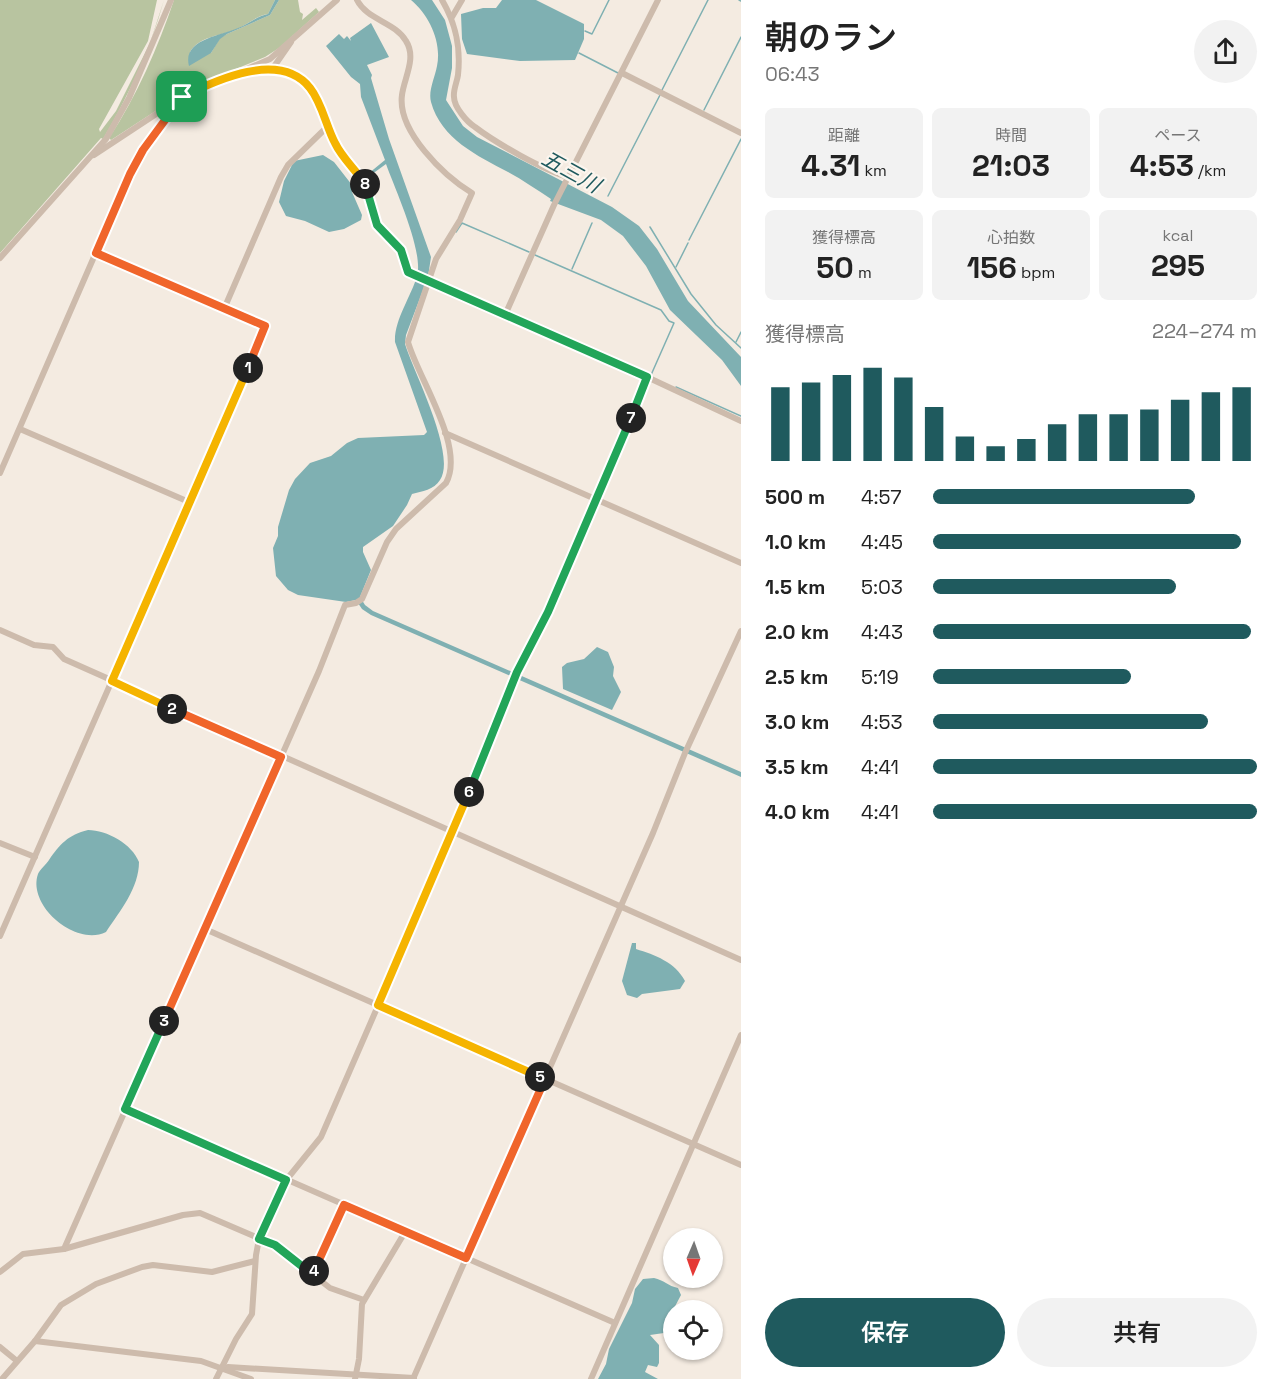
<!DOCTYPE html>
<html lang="ja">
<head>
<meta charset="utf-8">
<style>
	:root { --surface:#fff; --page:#f2f2f2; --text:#222; --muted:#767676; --accent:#1f5a5e }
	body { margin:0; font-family:"Space Grotesk","Noto Sans JP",sans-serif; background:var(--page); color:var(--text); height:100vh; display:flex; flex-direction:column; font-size:22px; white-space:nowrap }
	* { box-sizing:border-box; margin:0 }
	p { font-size:20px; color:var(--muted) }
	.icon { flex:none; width:33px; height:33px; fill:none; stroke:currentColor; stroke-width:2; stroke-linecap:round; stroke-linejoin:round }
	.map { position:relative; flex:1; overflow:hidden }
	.drawer { display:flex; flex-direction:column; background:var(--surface); width:540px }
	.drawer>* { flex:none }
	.needle { width:39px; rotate:182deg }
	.buttons { position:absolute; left:663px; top:1228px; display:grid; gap:12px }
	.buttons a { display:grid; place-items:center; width:60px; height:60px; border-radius:50%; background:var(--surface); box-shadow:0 2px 4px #0004; font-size:30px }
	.pin { position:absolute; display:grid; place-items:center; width:51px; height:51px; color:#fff; margin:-26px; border-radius:12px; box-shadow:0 3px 9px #0006 }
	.km { position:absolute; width:30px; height:30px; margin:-15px; border-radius:50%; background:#222; color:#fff; font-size:16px; line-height:30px; text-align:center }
	.round { display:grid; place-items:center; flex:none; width:63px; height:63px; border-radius:32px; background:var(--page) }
	.overview { display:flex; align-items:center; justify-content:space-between; height:102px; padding:0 24px }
	h1 { font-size:33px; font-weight:600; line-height:45px }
	.stats { display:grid; grid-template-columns:repeat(3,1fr); gap:9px; height:102px; padding:6px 24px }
	.stats div { display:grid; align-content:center; border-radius:9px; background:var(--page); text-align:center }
	.stats b { font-size:30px; font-weight:600 }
	.stats small { font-size:16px; font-weight:400 }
	.stats p { font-size:16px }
	.chart { height:168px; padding:12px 24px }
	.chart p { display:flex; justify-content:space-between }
	.chart svg { width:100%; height:108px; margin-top:6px; stroke:var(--accent); stroke-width:6 }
	.action { display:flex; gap:12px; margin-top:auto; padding:12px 24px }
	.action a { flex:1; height:69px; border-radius:36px; background:var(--accent); color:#fff; font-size:24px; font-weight:600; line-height:69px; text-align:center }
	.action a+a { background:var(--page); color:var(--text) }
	ul { padding:0 24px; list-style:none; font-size:20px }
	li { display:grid; grid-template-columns:96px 72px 1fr; align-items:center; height:45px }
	li i { height:15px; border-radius:8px; background:var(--accent) }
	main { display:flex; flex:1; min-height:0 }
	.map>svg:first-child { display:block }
	.green { fill:#b8c4a0 }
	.water { fill:#7fb0b2 }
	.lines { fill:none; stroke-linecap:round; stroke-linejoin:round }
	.stream { stroke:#7fb0b2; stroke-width:1.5 }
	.minor { stroke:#cdbbac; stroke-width:6 }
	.split-1-casing { stroke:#fff; stroke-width:12 }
	.split-2-casing { stroke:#fff; stroke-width:12 }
	.split-3-casing { stroke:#fff; stroke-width:12 }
	.split-4-casing { stroke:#fff; stroke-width:12 }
	.split-5-casing { stroke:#fff; stroke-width:12 }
	.split-6-casing { stroke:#fff; stroke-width:12 }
	.split-7-casing { stroke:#fff; stroke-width:12 }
	.split-8-casing { stroke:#fff; stroke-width:12 }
	.split-9-casing { stroke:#fff; stroke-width:12 }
	.split-1 { stroke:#f0652b; stroke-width:8 }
	.split-2 { stroke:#f5b400; stroke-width:8 }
	.split-3 { stroke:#f0652b; stroke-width:8 }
	.split-4 { stroke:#22a559; stroke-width:8 }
	.split-5 { stroke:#f0652b; stroke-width:8 }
	.split-6 { stroke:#f5b400; stroke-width:8 }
	.split-7 { stroke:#22a559; stroke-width:8 }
	.split-8 { stroke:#22a559; stroke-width:8 }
	.split-9 { stroke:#f5b400; stroke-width:8 }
	.labels { text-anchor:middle; stroke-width:4.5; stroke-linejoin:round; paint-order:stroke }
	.water-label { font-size:21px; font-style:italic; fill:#1f5a5e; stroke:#fbf5ee }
</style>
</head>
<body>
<main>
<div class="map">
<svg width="741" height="1379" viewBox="0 0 741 1379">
	<rect width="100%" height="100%" fill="#f4ebe1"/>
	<g class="green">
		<path d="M0,0H157L148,41L99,129L100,132L116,111L150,43L164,0C150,50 129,95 103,139L101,138L0,253Z"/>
		<path d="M174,0H275L268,14C256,16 248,24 237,29C221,36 199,36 190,52L211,53L220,38L227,34L270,15L279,0H298L300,12L303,14L302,20L316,8L319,12L279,48L265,57L211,79L174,99L111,140L109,138C137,96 158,47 174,0Z"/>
	</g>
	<g class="water">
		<path d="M275,0H279L270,15L227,34L220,39L211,53L189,66C182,39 221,36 238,28C249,24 257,16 268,14Z"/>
		<path d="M411,0H432L445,20L452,46V68L446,100L463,126L477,137L612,207L639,226L657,249L688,301L741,357V386L722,360L670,310L646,266L623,236L601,220L550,201L551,199C537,190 523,180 508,172C478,156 441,139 431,102C428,91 435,77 437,66C442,42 429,15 411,0Z"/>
		<polygon points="502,0 536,0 584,24 584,39 575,60 520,61 467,54 462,39 461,14 483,8 496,8"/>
		<path d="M371,23L389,57L367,65L372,75L371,78L389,139L431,257L428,277L406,335L405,344C414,373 457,455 440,480C434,490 422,491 412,494L407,505L393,526L363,547V552L371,570L360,597L365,605L373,611L741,772V777L371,615L362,609L356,600L346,602L298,595L288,590L276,576L273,548L278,536V527L289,490L295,479L310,463L331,456L347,443L358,438L424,435L427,432L395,342C394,320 411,297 417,276C424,252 395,189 386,164L364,180L363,178L385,160L361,97L360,84L351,77L326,46L339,34L344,39L347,36L351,41L350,38Z"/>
		<polygon points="323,155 334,162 352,185 358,181 360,185 352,192 362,215 361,220 344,229 329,232 305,221 286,216 279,202 284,181 294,161"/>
		<polygon points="597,647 608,652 614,667 613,676 621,692 612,710 563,689 562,667 567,663 584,659"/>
		<path d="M88,830C107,830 132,844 139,862C139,888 120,911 106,932C75,947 27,905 38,874C40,869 46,865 49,860C60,844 68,835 88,830Z"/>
		<path d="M632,943H636V949C655,955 675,962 685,981L680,989L642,994L637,998L627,995L622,981Z"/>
		<path d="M654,1278C664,1280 668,1286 678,1288L681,1295L671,1314L673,1320L664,1333L650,1335L659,1345V1363L657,1367L648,1365L645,1372L658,1379H598L606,1364L609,1349L632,1303L635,1289L643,1279Z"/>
	</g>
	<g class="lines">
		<g class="stream">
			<polyline points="739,0 741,1"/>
			<polyline points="585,31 592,34 609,0"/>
			<polyline points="579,53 618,73"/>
			<polyline points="662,90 708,0"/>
			<polyline points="704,110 741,37"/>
			<polyline points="608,196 660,95"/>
			<polyline points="650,227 691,294 716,325 741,348"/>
			<polyline points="456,232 462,223 529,252"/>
			<polyline points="689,240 741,139"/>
			<polyline points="535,255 661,310 669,321 674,323 651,375"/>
			<polyline points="676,267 688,243"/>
			<polyline points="572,269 592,223"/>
			<polyline points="736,342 741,332"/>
			<polyline points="676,387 741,416"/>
		</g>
		<g class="minor">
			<path d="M442,0C456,24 461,47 458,75C457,82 453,90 454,97C454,107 467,122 475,127C496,143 543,170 568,177"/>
			<polyline points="452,17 462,0"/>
			<polyline points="291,42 273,68 299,78 310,87 336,146 364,183 377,225 401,250 408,272 428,283"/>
			<polyline points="622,73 741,133"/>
			<polyline points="238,74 273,68"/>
			<polyline points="94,155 182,97 270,59 337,0"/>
			<polyline points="0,258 106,139 129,98 171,0"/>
			<polyline points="429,281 647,377 741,421"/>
			<polyline points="224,309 281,177 288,165 327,127"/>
			<polyline points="505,315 554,205 658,0"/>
			<polyline points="20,429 189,502"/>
			<polyline points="445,433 741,563"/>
			<polyline points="0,473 130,174 148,140 182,97"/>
			<polyline points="0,630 34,645 53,647 64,659 741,960"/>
			<polyline points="0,843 35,857"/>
			<polyline points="205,929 741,1165"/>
			<polyline points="0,936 244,379 265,326 97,253"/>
			<polyline points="125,1109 615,1323"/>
			<path d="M64,1249L319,671L345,605L356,603L362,599L387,542L396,529L446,483C466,447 418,378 408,342L436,259L460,220L472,193C444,176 397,131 402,95C404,78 417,58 406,41C395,22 367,20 357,0"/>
			<polyline points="0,1272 23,1254 64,1249 183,1215 200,1213 275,1245 330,1288 364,1300"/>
			<polyline points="313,1275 344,1205"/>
			<polyline points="35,1341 201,1361 251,1379"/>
			<polyline points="0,1347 17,1361"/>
			<polyline points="228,1367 414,1378"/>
			<polyline points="2,1379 35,1341 61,1305 96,1284 142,1267 153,1265 212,1272 255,1261"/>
			<polyline points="216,1379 236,1339 252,1314 256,1255 259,1239 283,1184 321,1137 453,833 517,672 548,613 615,459 647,377"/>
			<polyline points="355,1379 359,1359 362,1304 405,1232"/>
			<polyline points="413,1379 653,833 685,753 741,631"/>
			<polyline points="591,1379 741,1035"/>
		</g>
	</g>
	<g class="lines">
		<defs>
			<polyline id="split-1" points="182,97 143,150 130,174 96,253 265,326 248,368"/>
			<polyline id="split-2" points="172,709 112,681 248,368"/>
			<polyline id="split-3" points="164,1021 281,757 172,709"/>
			<polyline id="split-4" points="164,1021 125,1109 286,1180 259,1239 275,1245 313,1275 314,1271"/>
			<polyline id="split-5" points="314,1271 344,1205 466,1258 545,1079 540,1077"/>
			<polyline id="split-6" points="469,792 378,1005 540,1077"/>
			<polyline id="split-7" points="469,792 517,672 548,612 631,418"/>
			<polyline id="split-8" points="365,184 377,225 401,250 408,272 647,377 631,418"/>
			<path id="split-9" d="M182,97C216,80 280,50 310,88C322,103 326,126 335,143C342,158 356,170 365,184"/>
		</defs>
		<use href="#split-1" class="split-1-casing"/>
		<use href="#split-2" class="split-2-casing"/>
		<use href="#split-3" class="split-3-casing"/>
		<use href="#split-4" class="split-4-casing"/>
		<use href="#split-5" class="split-5-casing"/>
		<use href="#split-6" class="split-6-casing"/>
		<use href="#split-7" class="split-7-casing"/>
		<use href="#split-8" class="split-8-casing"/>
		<use href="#split-9" class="split-9-casing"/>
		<use href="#split-1" class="split-1"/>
		<use href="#split-2" class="split-2"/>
		<use href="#split-3" class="split-3"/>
		<use href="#split-4" class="split-4"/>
		<use href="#split-5" class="split-5"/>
		<use href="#split-6" class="split-6"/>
		<use href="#split-7" class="split-7"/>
		<use href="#split-8" class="split-8"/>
		<use href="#split-9" class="split-9"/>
	</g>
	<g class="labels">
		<g class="water-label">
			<text transform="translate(571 172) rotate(29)" y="7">五三川</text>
		</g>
	</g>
</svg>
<div class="buttons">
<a><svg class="needle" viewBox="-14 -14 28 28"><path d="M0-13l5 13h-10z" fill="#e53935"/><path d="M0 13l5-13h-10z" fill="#767676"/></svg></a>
<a><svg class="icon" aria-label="locate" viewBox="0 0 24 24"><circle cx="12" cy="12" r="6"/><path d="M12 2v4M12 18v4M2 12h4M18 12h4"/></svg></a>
</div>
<div class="pin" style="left:182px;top:97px;background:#1e9e55"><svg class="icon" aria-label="arrive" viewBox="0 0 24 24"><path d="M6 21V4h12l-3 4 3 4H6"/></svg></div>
<b class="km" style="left:248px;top:368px">1</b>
<b class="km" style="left:172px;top:709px">2</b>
<b class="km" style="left:164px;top:1021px">3</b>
<b class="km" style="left:314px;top:1271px">4</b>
<b class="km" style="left:540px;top:1077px">5</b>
<b class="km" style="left:469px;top:792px">6</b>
<b class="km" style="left:631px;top:418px">7</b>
<b class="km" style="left:365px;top:184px">8</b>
</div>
<section class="drawer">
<div class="overview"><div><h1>朝のラン</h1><p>06:43</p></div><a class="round"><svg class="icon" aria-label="share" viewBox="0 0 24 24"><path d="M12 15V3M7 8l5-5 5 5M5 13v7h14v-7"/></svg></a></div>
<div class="stats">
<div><p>距離</p><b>4.31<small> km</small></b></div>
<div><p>時間</p><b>21:03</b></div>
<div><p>ペース</p><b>4:53<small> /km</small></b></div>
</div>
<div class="stats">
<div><p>獲得標高</p><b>50<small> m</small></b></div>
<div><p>心拍数</p><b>156<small> bpm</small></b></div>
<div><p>kcal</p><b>295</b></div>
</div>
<div class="chart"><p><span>獲得標高</span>224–274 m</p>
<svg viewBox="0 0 160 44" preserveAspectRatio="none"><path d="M5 44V14M15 44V12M25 44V9M35 44V6M45 44V10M55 44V22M65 44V34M75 44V38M85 44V35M95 44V29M105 44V25M115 44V25M125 44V23M135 44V19M145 44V16M155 44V14"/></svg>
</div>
<ul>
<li><b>500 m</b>4:57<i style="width:81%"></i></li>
<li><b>1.0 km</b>4:45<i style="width:95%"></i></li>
<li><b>1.5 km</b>5:03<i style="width:75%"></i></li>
<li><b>2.0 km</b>4:43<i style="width:98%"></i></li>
<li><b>2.5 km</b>5:19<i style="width:61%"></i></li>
<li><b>3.0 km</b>4:53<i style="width:85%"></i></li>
<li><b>3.5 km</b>4:41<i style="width:100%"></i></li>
<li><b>4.0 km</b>4:41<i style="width:100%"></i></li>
</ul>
<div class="action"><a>保存</a><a>共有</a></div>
</section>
</main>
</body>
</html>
